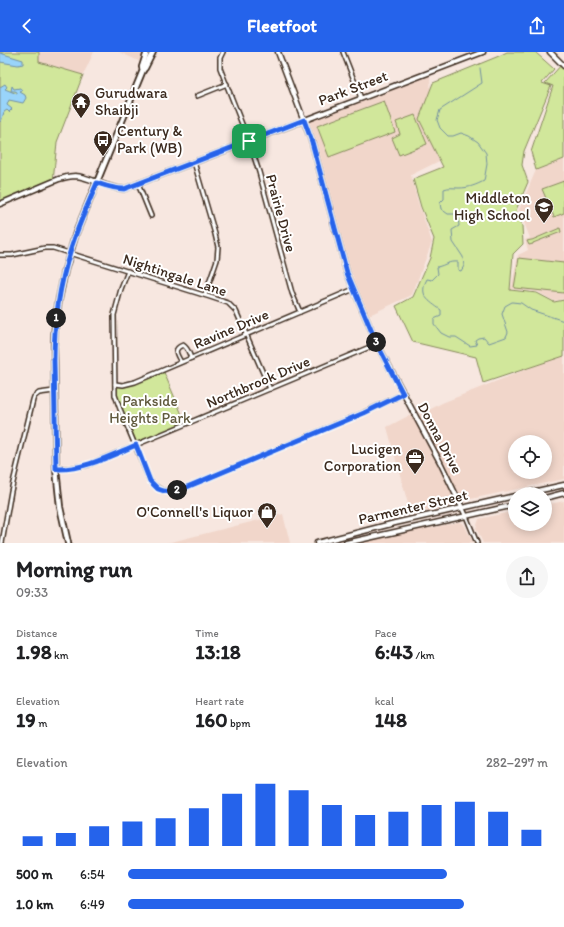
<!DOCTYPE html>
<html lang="en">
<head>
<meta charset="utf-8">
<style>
	:root { --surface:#fff; --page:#f6f6f6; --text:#202124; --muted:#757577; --accent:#2563eb }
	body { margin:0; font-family:Itim,sans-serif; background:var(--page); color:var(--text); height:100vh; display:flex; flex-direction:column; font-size:15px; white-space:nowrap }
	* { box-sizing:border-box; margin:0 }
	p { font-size:13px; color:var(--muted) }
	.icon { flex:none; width:22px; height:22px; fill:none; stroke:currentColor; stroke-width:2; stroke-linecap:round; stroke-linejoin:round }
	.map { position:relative; height:491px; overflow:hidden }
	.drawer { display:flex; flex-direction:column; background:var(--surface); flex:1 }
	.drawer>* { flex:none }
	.controls { position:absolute; left:508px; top:383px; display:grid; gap:8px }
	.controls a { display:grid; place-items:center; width:44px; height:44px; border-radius:50%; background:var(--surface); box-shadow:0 2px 10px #0003; font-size:20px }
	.pin { position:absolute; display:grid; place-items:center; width:34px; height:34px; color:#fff; margin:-17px; border-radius:8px; box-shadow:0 2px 6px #0006 }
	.km { position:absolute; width:20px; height:20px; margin:-10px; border-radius:50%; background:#222; color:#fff; font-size:11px; line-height:20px; text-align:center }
	.round { display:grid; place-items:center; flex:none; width:42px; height:42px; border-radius:21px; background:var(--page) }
	.headline { display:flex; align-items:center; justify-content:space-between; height:68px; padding:0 16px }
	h1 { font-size:22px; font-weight:700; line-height:30px }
	.metrics { display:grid; grid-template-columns:repeat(3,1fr); gap:6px; height:68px; padding:4px 16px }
	.metrics div { display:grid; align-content:center }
	.metrics b { font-size:20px; font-weight:700 }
	.metrics small { font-size:11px; font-weight:400 }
	.metrics p { font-size:11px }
	.chart { height:112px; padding:8px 16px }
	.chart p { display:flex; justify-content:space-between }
	.chart svg { width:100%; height:72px; margin-top:4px; stroke:var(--accent); stroke-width:6 }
	ul { padding:0 16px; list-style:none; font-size:13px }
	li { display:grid; grid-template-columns:64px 48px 1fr; align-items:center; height:30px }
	li i { height:10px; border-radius:5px; background:var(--accent) }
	header { display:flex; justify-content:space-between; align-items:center; height:52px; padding:0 16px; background:var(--accent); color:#fff; font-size:18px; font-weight:700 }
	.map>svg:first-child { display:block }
	.built { fill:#f1d6ca; fill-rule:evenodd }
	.green { fill:#d1e79b; stroke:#86885c }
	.water { fill:#99d4fa; stroke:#7390a2 }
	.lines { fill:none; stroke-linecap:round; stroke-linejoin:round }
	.stream { stroke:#7390a2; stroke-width:1 }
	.minor-casing { stroke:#3b2a1e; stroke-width:6 }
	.tertiary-casing { stroke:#3b2a1e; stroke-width:7 }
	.secondary-casing { stroke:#3b2a1e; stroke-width:8 }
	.minor { stroke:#fff; stroke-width:3 }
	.tertiary { stroke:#fff; stroke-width:4 }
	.secondary { stroke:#fff; stroke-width:4.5 }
	.route-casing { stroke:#fff; stroke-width:8 }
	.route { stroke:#2563eb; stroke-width:5 }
	.labels { text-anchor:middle; stroke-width:4; stroke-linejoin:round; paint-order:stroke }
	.street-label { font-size:15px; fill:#3b2a1e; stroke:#fff }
	.poi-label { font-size:15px; fill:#3b2a1e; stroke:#fff; text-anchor:end }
	.park-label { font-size:15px; fill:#60593d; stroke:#fff }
</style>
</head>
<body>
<header><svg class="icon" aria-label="back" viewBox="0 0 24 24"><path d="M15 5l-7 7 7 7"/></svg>Fleetfoot<svg class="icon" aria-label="share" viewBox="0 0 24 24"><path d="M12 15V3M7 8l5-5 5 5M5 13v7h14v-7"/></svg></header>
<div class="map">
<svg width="564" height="491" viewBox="0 0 564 491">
	<rect width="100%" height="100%" fill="#f7e7e0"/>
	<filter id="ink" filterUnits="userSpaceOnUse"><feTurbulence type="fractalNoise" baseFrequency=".025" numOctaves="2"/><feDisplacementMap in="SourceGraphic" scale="8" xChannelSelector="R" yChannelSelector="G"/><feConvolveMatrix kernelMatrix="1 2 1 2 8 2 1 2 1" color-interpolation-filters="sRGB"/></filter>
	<g filter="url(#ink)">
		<g class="built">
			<polygon points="39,0 94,0 83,23 39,10"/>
			<polygon points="119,0 147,0 143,11"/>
			<polygon points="430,20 432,90 439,109 411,123 418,150 432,190 412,243 365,265 347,221 304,68"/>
			<polygon points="564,107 564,247 554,249 538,240 511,237 518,203 528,198 525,188 530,186 519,158 536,118"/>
			<path d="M564,302V427L466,448L447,455L411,463L387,375L414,361L416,365L442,351ZM515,390H545V420H515Z"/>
			<polygon points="564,449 564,491 483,491 476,476 479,467 515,459 515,472 545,472 545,453"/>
			<polygon points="283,462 290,491 166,491 167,491"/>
			<polygon points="459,470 462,471 465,474 473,491 357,491 415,478 431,476"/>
		</g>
		<g class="green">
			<polygon points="0,0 39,0 39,10 83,23 57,90 53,130 0,152"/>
			<polygon points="507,0 535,0 554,17 542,31 551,34 524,99 522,113 528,130 516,158 522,174 523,192 513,202 510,238 537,241 554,250 564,248 564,304 483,331 476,305 413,290 396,254 413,245 430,206 434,187 421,155 413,127 443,115 419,67 433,31 499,4"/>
			<polygon points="562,12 564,14 564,107 536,118 531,100 553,34 545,31"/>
			<polygon points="384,49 395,80 329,105 317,74"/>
			<polygon points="415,63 427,92 399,103 392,86 400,82 396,70"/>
			<polygon points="564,129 564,161 554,165 542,137"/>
			<polygon points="560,176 561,180 533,191 533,192 529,193 527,189 531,188 532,188"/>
			<polygon points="519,206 564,211 564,241 514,236"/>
			<polygon points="163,318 186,372 135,393 115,345 115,332 128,332"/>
		</g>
		<g class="water">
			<polygon points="0,1 23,8 23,12 18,13 0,10"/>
			<polygon points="5,32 7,35 5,37 17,42 17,40 15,39 11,39 12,34 14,37 20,36 22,39 20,40 25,43 26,46 23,51 9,48 7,53 12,57 9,60 7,58 4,60 1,70 0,69 0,35"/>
		</g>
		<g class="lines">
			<path class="stream" d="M480,16L482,31L440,58L437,68L440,76L448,84H453L461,81L469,84L478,90L486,101L487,112L484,129C476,133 469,136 459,136C453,136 449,135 444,137V147L440,151L441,157L448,162H455L458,165L459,174L452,178L453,190L463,205L464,214L461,219L458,218V210C448,209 446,213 437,215L438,222L432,228L427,227C418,244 429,249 441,258V264L434,267V272L441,281L449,285H456L470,294L477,293L475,288L478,286L484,285L489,291L506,285L508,280L502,262L505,254L512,250L521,251L531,258L564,269"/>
			<defs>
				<g id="minor">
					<polyline points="223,0 220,6 220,16 251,95 259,120 292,241 300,260"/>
					<polyline points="343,0 361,46"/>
					<polyline points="197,44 227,32"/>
					<polyline points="194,110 215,182 218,195 217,208 205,243"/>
					<polyline points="138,132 151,164"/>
					<polyline points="0,203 12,203 45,196 53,196 210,245 228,251 236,259 270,337"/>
					<path d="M128,219L121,237L114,263L115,343L120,357L150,429C163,443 171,440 187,435L363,361L403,342"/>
					<path d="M181,310C177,303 172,297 183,293C188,296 189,301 191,306"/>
					<polyline points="115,332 123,333 135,330 354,237"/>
					<polyline points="56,417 70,416 88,413 377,292"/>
					<polyline points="466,464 477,491"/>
					<polyline points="2,491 11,439 33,348 34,345 39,341 54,339"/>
				</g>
				<g id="tertiary">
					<polyline points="278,0 312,90 347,221 377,292 440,410 466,464"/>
					<polyline points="550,0 564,14"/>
					<path d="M0,152L59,127C64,126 69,124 75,124C92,125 106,137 124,137L483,0"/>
					<polyline points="523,442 564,433"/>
					<polyline points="545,446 564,441"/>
					<polyline points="317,491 395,471 515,444"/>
					<polyline points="346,491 515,453"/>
				</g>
				<g id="secondary">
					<polyline points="143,18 142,15 147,0"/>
					<polyline points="68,491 60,455 56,417 54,294 55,274 59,247 65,218 76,181 143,18 145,16 153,0"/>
				</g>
			</defs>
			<use href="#minor" class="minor-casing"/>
			<use href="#tertiary" class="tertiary-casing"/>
			<use href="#secondary" class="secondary-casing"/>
			<use href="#minor" class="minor"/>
			<use href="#tertiary" class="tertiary"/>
			<use href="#secondary" class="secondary"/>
		</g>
	</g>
	<g class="lines" filter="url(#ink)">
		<defs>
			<path id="route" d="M304,68L312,90L347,221L377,292L403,342L364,361L187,435L170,440L164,439L158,437L150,429L136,393C110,404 84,418 56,417L54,309C54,265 61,223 76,182C82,165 90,148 97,131C106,134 114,137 124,137Z"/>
		</defs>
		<use href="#route" class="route-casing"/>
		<use href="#route" class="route"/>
	</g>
	<defs>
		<symbol id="temple-pin" viewBox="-11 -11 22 30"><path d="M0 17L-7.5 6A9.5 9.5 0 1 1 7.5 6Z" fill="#3b2a1e" stroke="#fff"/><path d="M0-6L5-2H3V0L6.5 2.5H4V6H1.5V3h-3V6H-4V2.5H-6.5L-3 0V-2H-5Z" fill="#fff"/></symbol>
		<symbol id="bus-pin" viewBox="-11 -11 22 30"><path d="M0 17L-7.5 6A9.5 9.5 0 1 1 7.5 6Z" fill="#3b2a1e" stroke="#fff"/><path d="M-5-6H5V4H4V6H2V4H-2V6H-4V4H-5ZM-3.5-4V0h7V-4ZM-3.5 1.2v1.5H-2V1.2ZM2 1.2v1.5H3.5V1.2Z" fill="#fff"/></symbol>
		<symbol id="school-pin" viewBox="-11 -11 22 30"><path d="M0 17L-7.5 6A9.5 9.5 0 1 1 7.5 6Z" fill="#3b2a1e" stroke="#fff"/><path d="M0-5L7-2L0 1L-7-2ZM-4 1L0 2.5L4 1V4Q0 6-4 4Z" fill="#fff"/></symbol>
		<symbol id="office-pin" viewBox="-11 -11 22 30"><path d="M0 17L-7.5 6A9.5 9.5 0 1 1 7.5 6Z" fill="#3b2a1e" stroke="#fff"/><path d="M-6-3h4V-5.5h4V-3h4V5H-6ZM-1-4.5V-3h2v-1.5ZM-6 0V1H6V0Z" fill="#fff"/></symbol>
		<symbol id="shop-pin" viewBox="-11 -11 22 30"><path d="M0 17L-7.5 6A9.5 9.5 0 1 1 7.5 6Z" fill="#3b2a1e" stroke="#fff"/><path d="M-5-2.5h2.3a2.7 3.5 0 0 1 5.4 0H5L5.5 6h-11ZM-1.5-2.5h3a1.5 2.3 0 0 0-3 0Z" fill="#fff"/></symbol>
	</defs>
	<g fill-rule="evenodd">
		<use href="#temple-pin" x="70" y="39" width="22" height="30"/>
		<use href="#bus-pin" x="92" y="77" width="22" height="30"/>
		<use href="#school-pin" x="533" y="144" width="22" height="30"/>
		<use href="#office-pin" x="404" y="395" width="22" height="30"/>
		<use href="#shop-pin" x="256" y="449" width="22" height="30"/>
	</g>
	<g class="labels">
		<g class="street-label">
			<text transform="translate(353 36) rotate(-21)" y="5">Park Street</text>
			<text transform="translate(281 161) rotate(75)" y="5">Prairie Drive</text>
			<text transform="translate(175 223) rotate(18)" y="5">Nightingale Lane</text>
			<text transform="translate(231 277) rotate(-23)" y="5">Ravine Drive</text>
			<text transform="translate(258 330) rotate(-23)" y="5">Northbrook Drive</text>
			<text transform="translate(440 386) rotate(62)" y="5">Donna Drive</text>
			<text transform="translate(413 455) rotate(-13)" y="5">Parmenter Street</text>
		</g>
		<g class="poi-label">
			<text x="95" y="46" text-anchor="start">Gurudwara<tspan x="95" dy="17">Shaibji</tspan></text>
			<text x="117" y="84" text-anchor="start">Century &amp;<tspan x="117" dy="17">Park (WB)</tspan></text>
			<text x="530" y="151">Middleton<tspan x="530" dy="17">High School</tspan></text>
			<text x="401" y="402">Lucigen<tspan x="401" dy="17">Corporation</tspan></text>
			<text x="253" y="465">O'Connell's Liquor</text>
		</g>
		<g class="park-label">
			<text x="150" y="354">Parkside<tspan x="150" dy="17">Heights Park</tspan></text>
		</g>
	</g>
</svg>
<div class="controls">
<a><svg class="icon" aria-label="locate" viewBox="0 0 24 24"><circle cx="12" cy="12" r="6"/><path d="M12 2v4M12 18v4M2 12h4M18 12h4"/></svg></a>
<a><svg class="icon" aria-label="layers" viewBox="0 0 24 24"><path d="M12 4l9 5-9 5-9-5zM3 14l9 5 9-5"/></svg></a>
</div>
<div class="pin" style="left:249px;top:89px;background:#1e9e55"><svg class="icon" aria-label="arrive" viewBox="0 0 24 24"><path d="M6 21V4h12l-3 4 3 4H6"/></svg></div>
<b class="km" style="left:56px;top:266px">1</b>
<b class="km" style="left:177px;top:438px">2</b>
<b class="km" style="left:376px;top:290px">3</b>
</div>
<section class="drawer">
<div class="headline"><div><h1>Morning run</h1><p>09:33</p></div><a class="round"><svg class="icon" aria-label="share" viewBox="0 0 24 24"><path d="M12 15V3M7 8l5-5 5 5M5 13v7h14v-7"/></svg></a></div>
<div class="metrics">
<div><p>Distance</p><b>1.98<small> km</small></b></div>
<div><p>Time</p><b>13:18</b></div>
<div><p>Pace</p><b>6:43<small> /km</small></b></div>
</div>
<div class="metrics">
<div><p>Elevation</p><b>19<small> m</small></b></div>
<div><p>Heart rate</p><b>160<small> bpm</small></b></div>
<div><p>kcal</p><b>148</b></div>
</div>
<div class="chart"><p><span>Elevation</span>282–297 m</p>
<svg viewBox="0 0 160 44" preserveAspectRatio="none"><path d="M5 44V38M15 44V36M25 44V32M35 44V29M45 44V27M55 44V21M65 44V12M75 44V6M85 44V10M95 44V19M105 44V25M115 44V23M125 44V19M135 44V17M145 44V23M155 44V34"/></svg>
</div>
<ul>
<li><b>500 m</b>6:54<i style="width:76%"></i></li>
<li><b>1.0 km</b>6:49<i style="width:80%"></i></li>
</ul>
</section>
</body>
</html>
